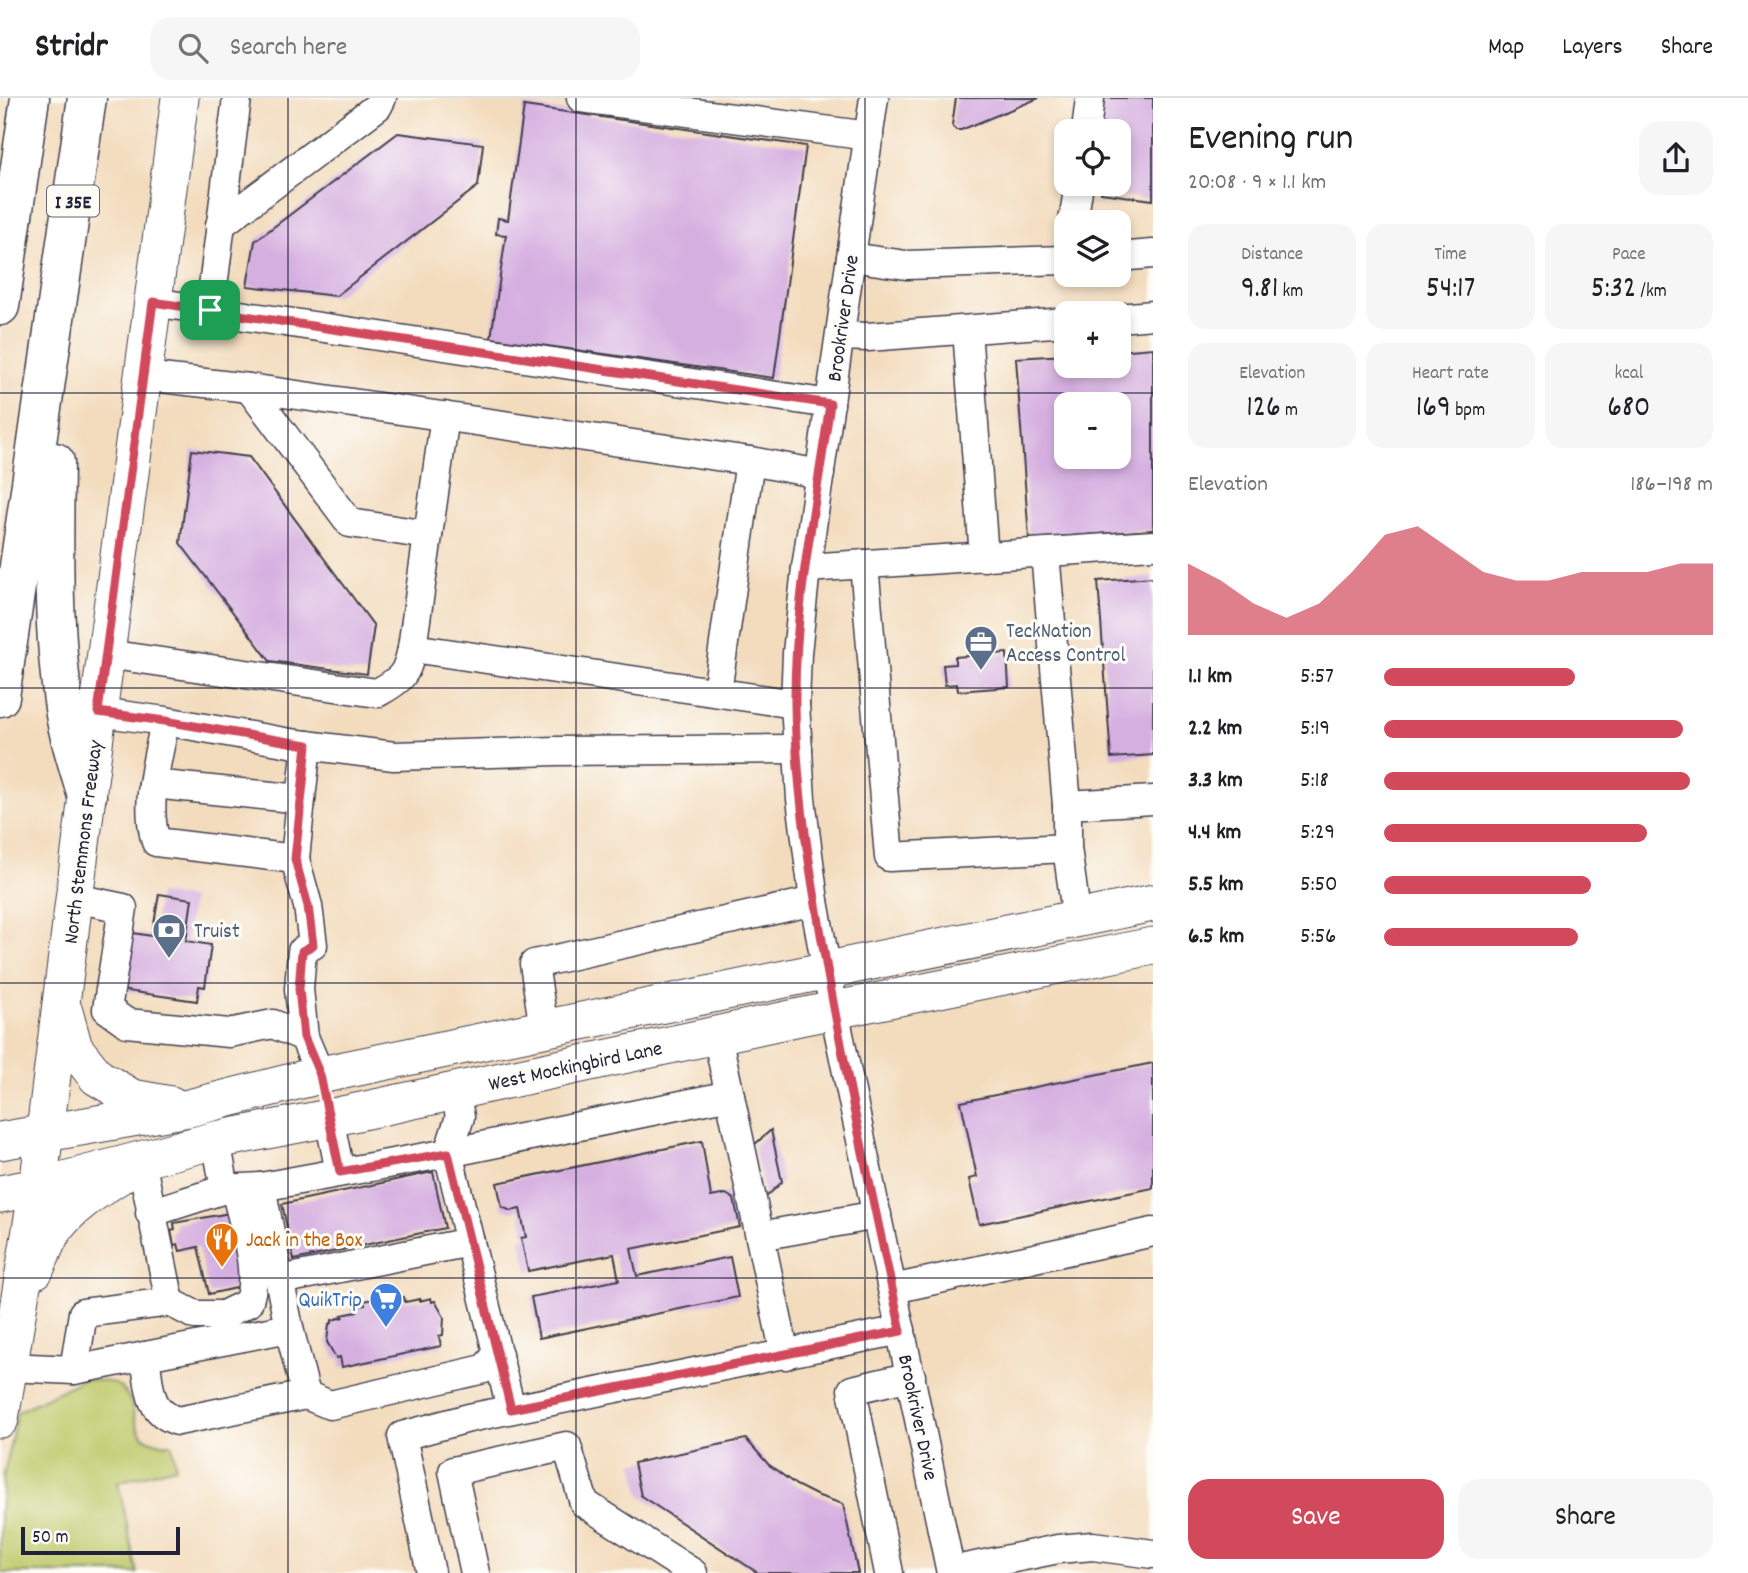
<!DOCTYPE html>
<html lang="en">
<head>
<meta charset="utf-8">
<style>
	:root { --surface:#fff; --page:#f6f6f6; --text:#202124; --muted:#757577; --line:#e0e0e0; --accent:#d1495b }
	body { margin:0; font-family:Dekko,sans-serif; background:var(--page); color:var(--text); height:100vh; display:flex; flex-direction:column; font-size:26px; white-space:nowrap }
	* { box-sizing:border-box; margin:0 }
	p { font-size:23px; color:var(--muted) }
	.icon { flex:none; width:38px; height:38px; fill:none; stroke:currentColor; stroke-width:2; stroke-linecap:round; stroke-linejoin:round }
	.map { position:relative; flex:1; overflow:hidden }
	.panel { display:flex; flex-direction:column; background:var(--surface); width:595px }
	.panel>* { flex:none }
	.buttons { position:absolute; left:1054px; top:21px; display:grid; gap:14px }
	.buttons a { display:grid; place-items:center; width:77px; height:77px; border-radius:14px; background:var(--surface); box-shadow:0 4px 10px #0003; font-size:35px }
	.scale { position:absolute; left:21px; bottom:18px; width:159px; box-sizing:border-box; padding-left:7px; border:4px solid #22223b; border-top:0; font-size:19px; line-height:24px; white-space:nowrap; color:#22223b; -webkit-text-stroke:5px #fdfcf7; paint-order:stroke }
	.pin { position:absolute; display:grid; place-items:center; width:60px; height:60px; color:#fff; margin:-30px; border-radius:14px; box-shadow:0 4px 10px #0006 }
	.round { display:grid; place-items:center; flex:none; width:74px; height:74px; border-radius:21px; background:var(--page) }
	.head { display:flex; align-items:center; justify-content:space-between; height:119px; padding:0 35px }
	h1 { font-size:38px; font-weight:600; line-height:52px }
	.stats { display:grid; grid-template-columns:repeat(3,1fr); gap:10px; height:119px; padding:7px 35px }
	.stats div { display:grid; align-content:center; border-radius:18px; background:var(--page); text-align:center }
	.stats b { font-size:30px; font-weight:600 }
	.stats small { font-size:19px; font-weight:400 }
	.stats p { font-size:19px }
	.chart { height:196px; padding:14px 35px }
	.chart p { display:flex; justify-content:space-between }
	.chart svg { width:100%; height:126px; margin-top:7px; fill:var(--accent); opacity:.7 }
	.cta { display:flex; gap:14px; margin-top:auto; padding:14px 35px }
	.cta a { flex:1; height:80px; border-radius:21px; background:var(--accent); color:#fff; font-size:28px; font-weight:600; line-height:80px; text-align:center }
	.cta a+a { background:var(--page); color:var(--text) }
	ul { padding:0 35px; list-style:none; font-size:23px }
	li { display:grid; grid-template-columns:112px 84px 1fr; align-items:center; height:52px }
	li i { height:18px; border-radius:9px; background:var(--accent) }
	header { display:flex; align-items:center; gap:42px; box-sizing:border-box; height:98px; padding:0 35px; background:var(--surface); border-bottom:2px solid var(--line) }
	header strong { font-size:33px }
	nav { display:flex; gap:38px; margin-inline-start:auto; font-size:24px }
	.search { width:490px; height:63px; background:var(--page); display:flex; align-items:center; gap:18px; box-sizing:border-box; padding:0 24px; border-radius:21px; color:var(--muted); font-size:26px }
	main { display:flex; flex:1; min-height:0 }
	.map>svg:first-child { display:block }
	.green { fill:#bfcb6d; stroke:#707654; stroke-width:2 }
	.building { fill:#d5afe0; fill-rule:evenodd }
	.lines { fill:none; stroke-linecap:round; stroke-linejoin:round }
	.minor-casing { stroke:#413e4e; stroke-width:31 }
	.major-casing { stroke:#413e4e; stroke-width:39 }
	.highway-casing { stroke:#413e4e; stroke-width:41 }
	.minor { stroke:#fff; stroke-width:28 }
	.major { stroke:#fff; stroke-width:37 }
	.highway { stroke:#fff; stroke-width:38 }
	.route-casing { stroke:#fff; stroke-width:14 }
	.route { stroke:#d1495b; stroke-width:9 }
	.grid { fill:none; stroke:#22223b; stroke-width:2; stroke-opacity:0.55 }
	.labels { text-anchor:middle; stroke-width:6; stroke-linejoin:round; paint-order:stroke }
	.shield { fill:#fdfcf7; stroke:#646373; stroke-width:2 }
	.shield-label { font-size:19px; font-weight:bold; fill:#22223b }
	.street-label { font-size:21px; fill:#22223b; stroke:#fdfcf7 }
	.service-label { font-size:21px; fill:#4e5e75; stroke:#fdfcf7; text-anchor:start }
	.food-label { font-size:21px; fill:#c56008; stroke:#fdfcf7; text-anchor:start }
	.shop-label { font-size:21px; fill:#366cbe; stroke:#fdfcf7; text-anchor:end }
</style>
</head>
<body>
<header>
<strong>Stridr</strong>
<div class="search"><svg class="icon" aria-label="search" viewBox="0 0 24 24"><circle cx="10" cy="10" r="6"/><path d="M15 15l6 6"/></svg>Search here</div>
<nav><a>Map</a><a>Layers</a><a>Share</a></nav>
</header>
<main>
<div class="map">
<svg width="1153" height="1475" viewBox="0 0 1153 1475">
	<rect width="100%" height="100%" fill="#fdfcf7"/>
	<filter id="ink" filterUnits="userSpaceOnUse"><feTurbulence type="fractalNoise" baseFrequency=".0143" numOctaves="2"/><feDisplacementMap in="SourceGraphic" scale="14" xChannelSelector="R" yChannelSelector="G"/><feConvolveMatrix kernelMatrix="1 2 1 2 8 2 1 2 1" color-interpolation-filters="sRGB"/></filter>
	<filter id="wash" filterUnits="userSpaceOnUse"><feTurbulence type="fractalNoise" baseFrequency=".00686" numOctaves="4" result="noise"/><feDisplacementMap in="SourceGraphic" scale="28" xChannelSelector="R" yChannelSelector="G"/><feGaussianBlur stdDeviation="1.57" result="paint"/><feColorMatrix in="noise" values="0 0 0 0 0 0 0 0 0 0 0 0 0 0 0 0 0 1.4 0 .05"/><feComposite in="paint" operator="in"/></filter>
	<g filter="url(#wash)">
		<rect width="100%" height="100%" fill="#f3dcbd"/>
		<path class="green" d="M84,1281C94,1283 109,1282 117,1287C146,1305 119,1347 172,1346L176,1369L118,1384L137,1475H0V1412L4,1376L17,1314Z"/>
		<g id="blocks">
			<g class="building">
				<polygon points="956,0 1039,0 961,32 956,32 952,27"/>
				<polygon points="1101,0 1153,0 1153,102 1101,95 1102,86 1118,86 1118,33 1097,33"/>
				<polygon points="524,8 806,48 774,280 491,240 506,137 496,136 498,120 508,122"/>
				<polygon points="398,35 483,46 478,88 336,198 247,188 255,143"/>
				<path d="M1153,250V432L1029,441L1016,260L1066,257V268H1118V253ZM1066,306H1118V359H1066Z"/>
				<polygon points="192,352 249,359 374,528 367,576 270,563 180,445"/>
				<polygon points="1153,479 1153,657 1111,660 1098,483"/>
				<polygon points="1007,555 1009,589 958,593 957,586 945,587 943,567 955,566 955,559"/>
				<polygon points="159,796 192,801 186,843 211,847 205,889 199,888 197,903 120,892 122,876 127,877 133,835 152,838"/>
				<polygon points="1153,965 1153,1090 979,1126 969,1081 977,1079 961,1004"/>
				<polygon points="771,1032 782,1084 765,1100 754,1047"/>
				<polygon points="702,1043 711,1099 726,1096 734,1101 740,1129 631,1151 637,1178 730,1159 738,1199 539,1240 531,1199 619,1182 614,1156 528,1173 521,1140 526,1139 520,1111 511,1113 502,1109 497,1085"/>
				<polygon points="433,1074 445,1130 294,1162 282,1106"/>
				<polygon points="230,1115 245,1188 209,1196 198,1149 180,1153 178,1146 174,1147 171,1133 175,1132 174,1125"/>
				<polygon points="394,1197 395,1201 404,1199 405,1204 420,1201 420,1203 431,1200 432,1204 435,1203 444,1219 443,1237 439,1238 441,1248 342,1269 340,1259 336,1260 327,1244 329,1226 332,1225 332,1222 343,1219 342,1217 357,1214 355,1209 365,1207 364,1203"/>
				<polygon points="746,1341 768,1366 796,1387 816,1397 843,1406 858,1475 758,1475 641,1398 634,1365"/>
			</g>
		</g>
	</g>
	<g filter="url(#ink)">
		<use href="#blocks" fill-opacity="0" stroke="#413e4e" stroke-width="2"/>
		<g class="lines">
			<defs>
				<g id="minor">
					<polyline points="581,0 869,38"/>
					<polyline points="874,0 806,470 797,555 795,606 801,701 814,803 834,912 951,1475"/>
					<polyline points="1086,33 1090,0"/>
					<polyline points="1073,124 1079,86"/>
					<polyline points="220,127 378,8 382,0"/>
					<polyline points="851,159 906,167 1066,162"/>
					<polyline points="1118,159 1153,156"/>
					<polyline points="153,204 830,306"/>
					<polyline points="210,212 237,0"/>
					<polyline points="1118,220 1153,217"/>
					<polyline points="967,232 984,459"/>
					<polyline points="840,238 868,239 1066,224"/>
					<polyline points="143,278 249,290 750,363 820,376"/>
					<polyline points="249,290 350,425 428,437"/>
					<polyline points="1045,455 1067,707 1067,750 1077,822"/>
					<polyline points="864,466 889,759 1067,750"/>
					<polyline points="806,470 1153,447"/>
					<polyline points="412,550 445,318"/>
					<path d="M106,556L377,595C401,582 407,577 412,550L795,606"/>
					<polyline points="717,594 750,363"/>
					<polyline points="98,614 165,623 290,645 394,658 556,653 798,651"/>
					<path d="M165,623C158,662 144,705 156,744L295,761L308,808L313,847L302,853L299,891L304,939"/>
					<polyline points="153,686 301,701 295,761"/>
					<polyline points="301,701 307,647"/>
					<polyline points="1067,707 1153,702"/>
					<polyline points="75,800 123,810 107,911 127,925 229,935 273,926 304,939 320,977"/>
					<polyline points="544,931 534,866 814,803"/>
					<polyline points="717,937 785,1257"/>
					<polyline points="455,993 460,1019 448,1055 511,1311"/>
					<polyline points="329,1020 340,1074"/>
					<polyline points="261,1089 448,1055 730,997"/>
					<polyline points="150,1115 225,1091 216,1042"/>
					<polyline points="760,1138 877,1117"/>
					<polyline points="280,1182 470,1144"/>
					<polyline points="893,1191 1153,1134"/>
					<path d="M170,1204L195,1217H223L248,1205C261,1173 242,1124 235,1090"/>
					<polyline points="289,1230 306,1297 330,1307 484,1271 498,1256"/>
					<path d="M145,1258C150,1286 146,1314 178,1323L306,1297"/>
					<polyline points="8,1269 74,1272 289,1230 261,1089 225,1091"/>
					<polyline points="74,1272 83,1215 170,1204 141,1062"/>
					<polyline points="951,1473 1058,1451 1093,1448 1153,1456"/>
					<polyline points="431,1475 402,1338 469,1320 901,1232"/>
					<polyline points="475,1475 453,1373 567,1348 584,1405 693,1475"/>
					<polyline points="889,1475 852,1292 911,1278"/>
				</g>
				<g id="major">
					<polyline points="64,914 74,950 97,979 132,1000 171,1007"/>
					<polyline points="0,1043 189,1010 320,977 1153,805"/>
					<polyline points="0,1096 38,1089 216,1042 329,1020 800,919 1153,848"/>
					<path d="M35,1172C40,1161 45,1147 51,1136C68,1110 95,1093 120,1077"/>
					<polyline points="0,1321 38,1089 87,698 180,0"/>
				</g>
				<g id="highway">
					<polyline points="0,208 30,0"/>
					<path d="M55,364C54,447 52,529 64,610C68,640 79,669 87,698"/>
					<polyline points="0,599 87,0"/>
				</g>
			</defs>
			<use href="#minor" class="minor-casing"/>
			<use href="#major" class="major-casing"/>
			<use href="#highway" class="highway-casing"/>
			<use href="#minor" class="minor"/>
			<use href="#major" class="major"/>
			<use href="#highway" class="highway"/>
		</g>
	</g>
	<g class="lines" filter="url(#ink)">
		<defs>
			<path id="route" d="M153,204L830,306C816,405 794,506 795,606C796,688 809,768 823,848C845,977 874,1105 901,1233L511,1311L448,1055L340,1074L320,977L304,939L299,891L302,853L313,847L308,808L295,761L307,647L165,623L98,614Z"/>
		</defs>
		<use href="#route" class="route-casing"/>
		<use href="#route" class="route"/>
	</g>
	<path class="grid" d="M288,0V1475M576,0V1475M865,0V1475M0,295H1153M0,590H1153M0,885H1153M0,1180H1153"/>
	<defs>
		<symbol id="office-pin" viewBox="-11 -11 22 30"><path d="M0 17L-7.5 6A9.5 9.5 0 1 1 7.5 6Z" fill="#5c6f8a" stroke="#fdfcf7"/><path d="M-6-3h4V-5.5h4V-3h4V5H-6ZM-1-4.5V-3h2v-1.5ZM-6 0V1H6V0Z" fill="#fff"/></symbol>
		<symbol id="bank-pin" viewBox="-11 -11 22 30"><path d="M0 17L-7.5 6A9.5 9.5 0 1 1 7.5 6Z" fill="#5c6f8a" stroke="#fdfcf7"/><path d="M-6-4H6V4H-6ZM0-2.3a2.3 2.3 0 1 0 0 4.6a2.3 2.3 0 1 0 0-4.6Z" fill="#fff"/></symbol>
		<symbol id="restaurant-pin" viewBox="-11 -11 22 30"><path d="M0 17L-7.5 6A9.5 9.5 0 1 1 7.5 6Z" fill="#e8710a" stroke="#fdfcf7"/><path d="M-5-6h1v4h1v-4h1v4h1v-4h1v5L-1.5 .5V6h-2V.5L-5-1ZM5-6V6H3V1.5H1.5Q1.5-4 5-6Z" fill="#fff"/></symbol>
		<symbol id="supermarket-pin" viewBox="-11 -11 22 30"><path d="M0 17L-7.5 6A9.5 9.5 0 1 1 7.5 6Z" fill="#3f7fe0" stroke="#fdfcf7"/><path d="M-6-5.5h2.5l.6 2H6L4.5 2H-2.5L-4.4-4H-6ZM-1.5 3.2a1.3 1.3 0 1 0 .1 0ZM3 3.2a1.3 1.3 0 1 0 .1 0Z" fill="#fff"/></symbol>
	</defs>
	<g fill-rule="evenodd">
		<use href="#office-pin" x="962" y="525" width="38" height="52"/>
		<use href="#bank-pin" x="150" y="813" width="38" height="52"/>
		<use href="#restaurant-pin" x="203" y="1122" width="38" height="52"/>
		<use href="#supermarket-pin" x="367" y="1182" width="38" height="52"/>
	</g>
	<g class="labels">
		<rect class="shield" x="47" y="87.5" width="52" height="31" rx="5"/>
		<g class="shield-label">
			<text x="73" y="110">I 35E</text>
		</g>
		<g class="street-label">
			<text transform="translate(842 220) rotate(-82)" y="7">Brookriver Drive</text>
			<text transform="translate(82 744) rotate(-83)" y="7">North Stemmons Freeway</text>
			<text transform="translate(575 967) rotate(-12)" y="7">West Mockingbird Lane</text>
			<text transform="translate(919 1319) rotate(78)" y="7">Brookriver Drive</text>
		</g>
		<g class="service-label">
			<text x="1006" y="539">TeckNation<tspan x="1006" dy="24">Access Control</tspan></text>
			<text x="194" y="839">Truist</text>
		</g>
		<g class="food-label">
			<text x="246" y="1148">Jack in the Box</text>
		</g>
		<g class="shop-label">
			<text x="362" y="1208">QuikTrip</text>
		</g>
	</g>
</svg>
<div class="buttons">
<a><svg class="icon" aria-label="locate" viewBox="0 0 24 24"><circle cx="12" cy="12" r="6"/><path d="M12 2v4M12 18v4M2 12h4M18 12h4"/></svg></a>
<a><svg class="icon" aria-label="layers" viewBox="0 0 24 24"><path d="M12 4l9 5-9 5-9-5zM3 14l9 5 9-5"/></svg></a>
<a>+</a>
<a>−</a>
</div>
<div class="scale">50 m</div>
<div class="pin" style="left:210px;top:212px;background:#1e9e55"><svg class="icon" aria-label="arrive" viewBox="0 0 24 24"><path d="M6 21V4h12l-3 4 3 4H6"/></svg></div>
</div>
<section class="panel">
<div class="head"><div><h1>Evening run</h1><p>20:08 · 9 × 1.1 km</p></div><a class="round"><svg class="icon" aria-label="share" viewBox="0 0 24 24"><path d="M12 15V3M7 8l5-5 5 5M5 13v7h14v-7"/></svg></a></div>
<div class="stats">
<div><p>Distance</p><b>9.81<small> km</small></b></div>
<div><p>Time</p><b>54:17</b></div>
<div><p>Pace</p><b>5:32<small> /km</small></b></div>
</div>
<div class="stats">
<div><p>Elevation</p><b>126<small> m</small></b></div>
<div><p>Heart rate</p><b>169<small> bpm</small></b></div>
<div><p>kcal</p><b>680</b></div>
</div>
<div class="chart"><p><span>Elevation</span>186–198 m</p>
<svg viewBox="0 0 160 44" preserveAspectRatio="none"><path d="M0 44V19L10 25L20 33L30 38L40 33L50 22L60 9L70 6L80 14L90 22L100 25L110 25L120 22L130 22L140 22L150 19L160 19V44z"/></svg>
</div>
<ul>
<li><b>1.1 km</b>5:57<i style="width:58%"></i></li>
<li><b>2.2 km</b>5:19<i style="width:91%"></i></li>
<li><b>3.3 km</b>5:18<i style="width:93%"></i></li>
<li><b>4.4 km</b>5:29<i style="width:80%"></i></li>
<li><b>5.5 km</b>5:50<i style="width:63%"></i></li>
<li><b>6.5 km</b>5:56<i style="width:59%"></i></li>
</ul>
<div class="cta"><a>Save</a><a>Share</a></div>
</section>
</main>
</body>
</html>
